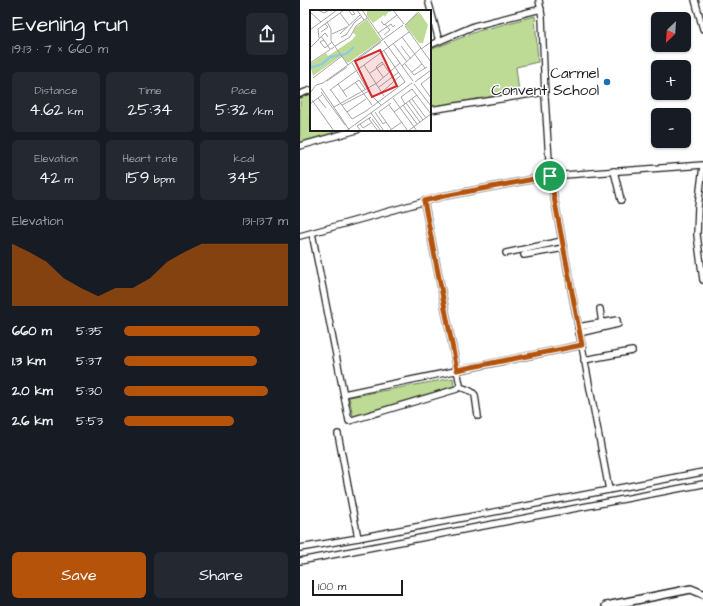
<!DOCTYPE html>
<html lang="en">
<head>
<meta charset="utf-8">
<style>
	:root { --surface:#171b24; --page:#242831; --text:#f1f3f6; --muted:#9ea1a6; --accent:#b45309 }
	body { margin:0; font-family:"Architects Daughter",sans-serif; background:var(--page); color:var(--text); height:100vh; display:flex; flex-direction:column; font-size:15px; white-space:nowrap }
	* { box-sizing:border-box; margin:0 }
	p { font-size:13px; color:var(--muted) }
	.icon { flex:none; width:22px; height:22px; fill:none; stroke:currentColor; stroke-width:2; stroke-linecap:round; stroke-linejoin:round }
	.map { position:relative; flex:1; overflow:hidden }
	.sheet { display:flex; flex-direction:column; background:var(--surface); width:300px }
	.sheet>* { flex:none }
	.needle { width:26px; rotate:205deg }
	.tools { position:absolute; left:351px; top:12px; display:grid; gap:8px }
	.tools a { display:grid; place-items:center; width:40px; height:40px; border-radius:6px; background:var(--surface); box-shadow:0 1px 3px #0004; font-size:20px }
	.scale { position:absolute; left:12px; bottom:10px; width:91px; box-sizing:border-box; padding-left:4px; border:2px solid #1c1c1c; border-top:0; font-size:11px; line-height:14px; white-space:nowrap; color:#1c1c1c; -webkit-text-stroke:3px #fff; paint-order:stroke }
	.pin { position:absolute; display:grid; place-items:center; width:34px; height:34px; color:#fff; margin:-17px; border:2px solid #fff; border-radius:50%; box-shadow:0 1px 4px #0007 }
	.round { display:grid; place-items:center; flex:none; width:42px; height:42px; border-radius:6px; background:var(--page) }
	.head { display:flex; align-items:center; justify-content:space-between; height:68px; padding:0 12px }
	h1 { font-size:22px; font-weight:600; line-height:30px }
	.metrics { display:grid; grid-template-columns:repeat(3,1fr); gap:6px; height:68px; padding:4px 12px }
	.metrics div { display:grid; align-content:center; border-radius:6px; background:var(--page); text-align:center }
	.metrics b { font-size:17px; font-weight:600 }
	.metrics small { font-size:11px; font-weight:400 }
	.metrics p { font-size:11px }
	.chart { height:112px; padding:8px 12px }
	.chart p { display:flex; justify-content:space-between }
	.chart svg { width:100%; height:72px; margin-top:4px; fill:var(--accent); opacity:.7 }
	.cta { display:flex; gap:8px; margin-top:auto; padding:8px 12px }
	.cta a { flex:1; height:46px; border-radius:6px; background:var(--accent); color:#fff; font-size:16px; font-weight:600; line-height:46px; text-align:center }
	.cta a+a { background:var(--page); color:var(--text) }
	ul { padding:0 12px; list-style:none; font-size:13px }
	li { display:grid; grid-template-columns:64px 48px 1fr; align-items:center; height:30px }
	li i { height:10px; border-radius:5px; background:var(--accent) }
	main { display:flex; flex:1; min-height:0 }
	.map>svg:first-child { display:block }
	.green { fill:#bddb94; stroke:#6c7c58 }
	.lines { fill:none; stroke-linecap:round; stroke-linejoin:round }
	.street-casing { stroke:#1c1c1c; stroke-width:8 }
	.secondary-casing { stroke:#1c1c1c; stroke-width:10 }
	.street { stroke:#fff; stroke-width:5.5 }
	.secondary { stroke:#fff; stroke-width:7 }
	.route-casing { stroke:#fff; stroke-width:8 }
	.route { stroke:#b45309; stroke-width:5 }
	.poi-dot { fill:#1f6fb2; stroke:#fff; stroke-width:1.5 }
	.labels { text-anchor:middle; stroke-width:3; stroke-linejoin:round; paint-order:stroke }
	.poi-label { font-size:15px; fill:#1c1c1c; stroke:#fff; text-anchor:end }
	.inset-river { fill:none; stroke:#8bc8eb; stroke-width:2 }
	.inset-road { fill:none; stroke:#a4a4a4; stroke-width:1 }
	.view { fill:#d62828; fill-opacity:0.15; stroke:#d62828; stroke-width:2 }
	.inset-edge { fill:none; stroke:#1c1c1c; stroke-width:2 }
</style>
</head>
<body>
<main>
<section class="sheet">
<div class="head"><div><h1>Evening run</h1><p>19:13 · 7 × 660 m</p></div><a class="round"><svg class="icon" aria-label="share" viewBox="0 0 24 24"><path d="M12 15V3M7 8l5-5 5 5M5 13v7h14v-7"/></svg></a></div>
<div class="metrics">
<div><p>Distance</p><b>4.62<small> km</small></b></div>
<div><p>Time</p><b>25:34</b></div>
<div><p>Pace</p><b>5:32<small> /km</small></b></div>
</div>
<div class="metrics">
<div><p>Elevation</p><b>42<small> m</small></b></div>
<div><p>Heart rate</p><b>159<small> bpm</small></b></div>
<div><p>kcal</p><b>345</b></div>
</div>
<div class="chart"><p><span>Elevation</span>131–137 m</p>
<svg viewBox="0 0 160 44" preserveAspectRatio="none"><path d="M0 44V6L10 11L20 17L30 27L40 33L50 38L60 33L70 33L80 27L90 17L100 11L110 6L120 6L130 6L140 6L150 6L160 6V44z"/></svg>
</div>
<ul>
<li><b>660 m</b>5:35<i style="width:83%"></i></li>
<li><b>1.3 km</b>5:37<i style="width:81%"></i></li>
<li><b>2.0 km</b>5:30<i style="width:88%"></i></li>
<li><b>2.6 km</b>5:53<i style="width:67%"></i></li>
</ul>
<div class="cta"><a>Save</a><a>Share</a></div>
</section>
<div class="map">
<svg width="403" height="606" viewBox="0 0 403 606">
	<rect width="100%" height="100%" fill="#fff"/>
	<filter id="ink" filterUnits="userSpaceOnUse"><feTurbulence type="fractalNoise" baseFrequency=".025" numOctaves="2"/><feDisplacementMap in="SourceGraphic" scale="8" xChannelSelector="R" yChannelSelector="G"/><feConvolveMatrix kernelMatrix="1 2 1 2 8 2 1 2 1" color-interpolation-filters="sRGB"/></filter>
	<g filter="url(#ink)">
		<g class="green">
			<polygon points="235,16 238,62 216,67 219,92 130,107 130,50 178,31"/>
			<polygon points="11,94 11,130 43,130 0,142 0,98"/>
			<polygon points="153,378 154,386 53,416 49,397"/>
		</g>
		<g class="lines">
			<defs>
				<g id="street">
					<polyline points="128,0 139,41"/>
					<polyline points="239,0 242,17 245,97 250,176 309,490"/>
					<polyline points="395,0 403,29"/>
					<polyline points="130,45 174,26 241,9"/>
					<polyline points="0,94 11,90"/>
					<polyline points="130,110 245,92"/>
					<polyline points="0,146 57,130"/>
					<polyline points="403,166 398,207 397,235 403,280"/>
					<polyline points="314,171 321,200"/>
					<polyline points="12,233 49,421 157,389 160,387 160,385 124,201"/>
					<polyline points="0,236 144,196 250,176 403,165"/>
					<polyline points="206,253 262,241"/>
					<polyline points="224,255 264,248"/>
					<polyline points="300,309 302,323"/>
					<polyline points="278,327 317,320"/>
					<polyline points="279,333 318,324"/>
					<polyline points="284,360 332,351"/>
					<path d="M160,387C165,389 171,389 175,395L178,416"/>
					<path d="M44,394C123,377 202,361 282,345"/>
					<polyline points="38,434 58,538"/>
					<polyline points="0,548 58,538 403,472"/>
					<polyline points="0,561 403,484"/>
				</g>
				<polyline id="secondary" points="306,606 391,589 403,594"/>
			</defs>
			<use href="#street" class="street-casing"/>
			<use href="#secondary" class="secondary-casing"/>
			<use href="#street" class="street"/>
			<use href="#secondary" class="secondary"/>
		</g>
	</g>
	<g class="lines" filter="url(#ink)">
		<defs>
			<path id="route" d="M250,176L282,345C240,353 199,362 157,370L124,201L144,196Z"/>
		</defs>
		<use href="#route" class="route-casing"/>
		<use href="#route" class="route"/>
	</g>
	<circle class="poi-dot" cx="307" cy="82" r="4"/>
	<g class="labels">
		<g class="poi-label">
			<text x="299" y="78">Carmel<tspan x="299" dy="17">Convent School</tspan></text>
		</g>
	</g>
	<g transform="translate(10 10)">
		<rect width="121" height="121" fill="#fff"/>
		<path d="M57,0H80L81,2H78L75,7L74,5L63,13L57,6ZM108,1L106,5L110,3L118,15L113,33H109L95,15ZM57,9L71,30L38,53L31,46L3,66L0,54L16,43L18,46L42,30L46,25L43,23L45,18Z" fill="#bddb94"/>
		<path class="inset-river" d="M0,58L12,54L20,47L36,44L44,37"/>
		<path class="inset-road" d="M8,0L14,3L19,0M47,0L54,10M52,0L73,30M83,0L94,14M39,1L42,5L45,4L42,0M0,2L11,12M30,3L39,15M71,11L74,15L87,5M17,12L21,19V31L26,38M95,15L109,2M95,16L121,52M0,20L27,0M11,22L18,17L15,14M68,23L81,14L83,17L85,15M22,24L37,17M30,24L50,5M74,25L80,20L75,14M11,26L20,39M31,27L36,25L44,13L51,7M92,27L115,58M9,28L8,19L34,0M14,30L10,32L15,38L22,32M74,31L103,71M83,33L97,52M25,36L40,27L46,16L57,8M91,36L101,49M0,38L15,23L18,27M26,38L38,55M111,39L121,32M44,52L71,32M0,53L24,37M42,53L60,84L71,95M95,54L104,65L117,57M54,55L74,86M92,56L111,38M102,62L112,54M60,63L73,54M121,66L111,74L121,88M73,67L66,57L72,52L79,62M3,68L32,46M17,71L37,57M45,72L62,95M105,72L121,60M28,74L37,87M104,74L121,96M69,77L89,62M11,78L40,121M20,79L42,109L56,101L95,72L74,41M20,80L99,22M33,81L49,70L55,79M11,82L35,115M72,82L91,65M0,83L6,75L13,73L93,15M8,88L16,98M83,88L107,121M102,89L116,108M2,90L24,121M99,91L113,110M96,93L110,112M0,94L12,85M95,94L91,87L102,79L121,104M32,95L59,81M79,95L98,121M93,95L107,114M24,97L67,73L90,53M37,102L56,89M65,102L73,114L76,112M69,102L81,119M69,102L81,93M84,102L107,85M61,103L74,121M59,109L68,121M62,109L71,121M50,114L53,118L61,113M36,121L102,73M51,121L47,116L61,107L59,109M79,121L92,112M98,121L121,104"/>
		<path class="view" d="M70,40L87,76L62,87L45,51Z"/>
		<rect width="121" height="121" class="inset-edge"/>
	</g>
</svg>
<div class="tools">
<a><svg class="needle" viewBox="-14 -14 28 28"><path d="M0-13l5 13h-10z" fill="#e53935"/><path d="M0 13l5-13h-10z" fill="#9ea1a6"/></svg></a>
<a>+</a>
<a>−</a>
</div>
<div class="scale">100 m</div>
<div class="pin" style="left:250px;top:176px;background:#1e9e55"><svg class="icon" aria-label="arrive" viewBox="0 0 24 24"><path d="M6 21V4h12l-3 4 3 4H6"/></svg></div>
</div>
</main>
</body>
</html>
